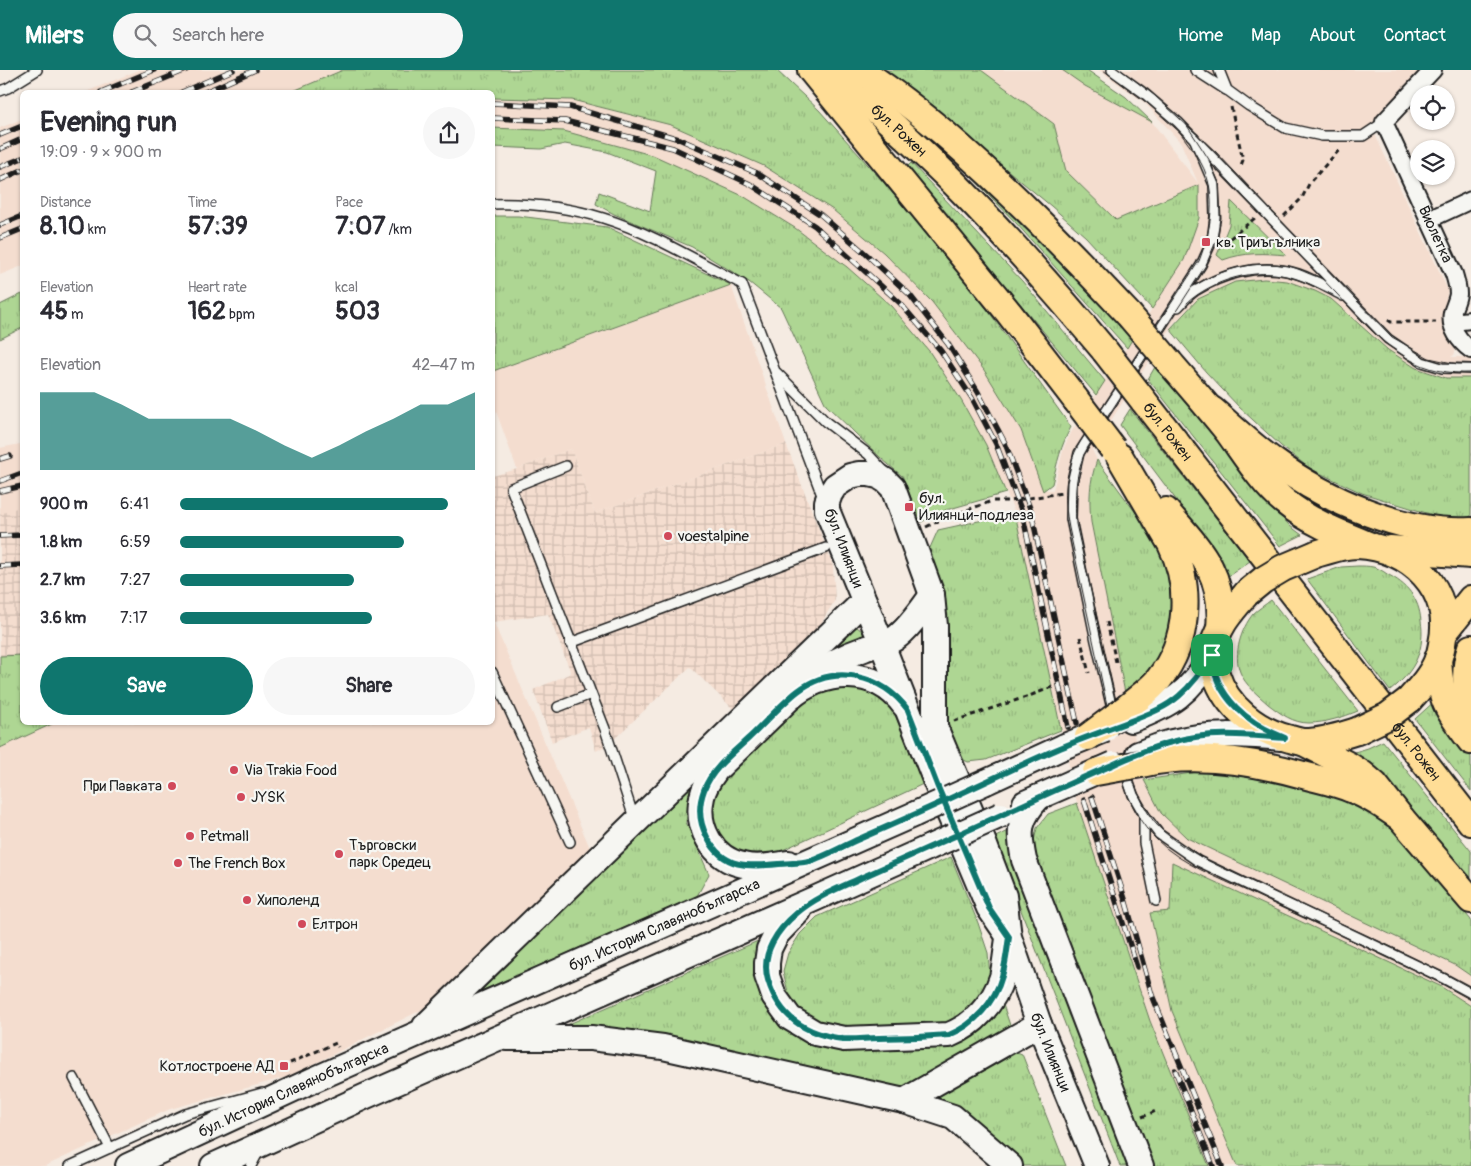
<!DOCTYPE html>
<html lang="en">
<head>
<meta charset="utf-8">
<style>
	:root { --surface:#fff; --page:#f7f7f7; --text:#2b2b33; --muted:#7c7c81; --accent:#0f766e }
	body { margin:0; font-family:Pangolin,sans-serif; background:var(--page); color:var(--text); height:100vh; display:flex; flex-direction:column; font-size:19px; white-space:nowrap }
	* { box-sizing:border-box; margin:0 }
	p { font-size:16px; color:var(--muted) }
	.icon { flex:none; width:28px; height:28px; fill:none; stroke:currentColor; stroke-width:2; stroke-linecap:round; stroke-linejoin:round }
	.map { position:relative; flex:1; overflow:hidden }
	.drawer { position:absolute; left:20px; top:20px; width:475px; height:635px; display:flex; flex-direction:column; background:var(--surface); border-radius:8px; box-shadow:0 1px 4px #0004 }
	.drawer>* { flex:none }
	.fabs { position:absolute; left:1410px; top:15px; display:grid; gap:10px }
	.fabs a { display:grid; place-items:center; width:45px; height:45px; border-radius:50%; background:var(--surface); box-shadow:0 1px 4px #0004; font-size:25px }
	.pin { position:absolute; display:grid; place-items:center; width:42px; height:42px; color:#fff; margin:-21px; border-radius:10px; box-shadow:0 2px 8px #0006 }
	.round { display:grid; place-items:center; flex:none; width:52px; height:52px; border-radius:26px; background:var(--page) }
	.overview { display:flex; align-items:center; justify-content:space-between; height:85px; padding:0 20px }
	h1 { font-size:28px; font-weight:800; line-height:38px }
	.figures { display:grid; grid-template-columns:repeat(3,1fr); gap:8px; height:85px; padding:5px 20px }
	.figures div { display:grid; align-content:center }
	.figures b { font-size:25px; font-weight:800 }
	.figures small { font-size:14px; font-weight:400 }
	.figures p { font-size:14px }
	.chart { height:140px; padding:10px 20px }
	.chart p { display:flex; justify-content:space-between }
	.chart svg { width:100%; height:90px; margin-top:5px; fill:var(--accent); opacity:.7 }
	.action { display:flex; gap:10px; margin-top:auto; padding:10px 20px }
	.action a { flex:1; height:58px; border-radius:30px; background:var(--accent); color:#fff; font-size:20px; font-weight:800; line-height:58px; text-align:center }
	.action a+a { background:var(--page); color:var(--text) }
	ul { padding:0 20px; list-style:none; font-size:16px }
	li { display:grid; grid-template-columns:80px 60px 1fr; align-items:center; height:38px }
	li i { height:12px; border-radius:6px; background:var(--accent) }
	header { display:flex; align-items:center; gap:30px; box-sizing:border-box; height:70px; padding:0 25px; background:var(--accent); color:#fff }
	header strong { font-size:24px }
	nav { display:flex; gap:28px; margin-inline-start:auto; font-size:18px }
	.search { width:350px; height:45px; background:var(--page); display:flex; align-items:center; gap:12px; box-sizing:border-box; padding:0 18px; border-radius:28px; color:var(--muted); font-size:19px }
	.map>svg:first-child { display:block }
	.built { fill:#f4ddcf }
	.industrial { fill:url(#industrial-grid) }
	.grass { fill:url(#grass-tufts); stroke:#657958 }
	.lines { fill:none; stroke-linecap:round; stroke-linejoin:round }
	.lane-casing { stroke:#1c1c1c; stroke-width:12 }
	.street-casing { stroke:#1c1c1c; stroke-width:20 }
	.secondary-casing { stroke:#1c1c1c; stroke-width:28 }
	.primary-casing { stroke:#1c1c1c; stroke-width:30 }
	.path { stroke:#1c1c1c; stroke-width:3; stroke-dasharray:5 4; stroke-linecap:butt }
	.lane { stroke:#f6f6f2; stroke-width:9 }
	.street { stroke:#f6f6f2; stroke-width:16 }
	.secondary { stroke:#f6f6f2; stroke-width:24 }
	.primary { stroke:#ffdd96; stroke-width:26 }
	.tram { stroke:#1c1c1c; stroke-width:1 }
	.rail-casing { stroke:#1c1c1c; stroke-width:5.5 }
	.rail { stroke:#f6f6f2; stroke-width:4; stroke-dasharray:11; stroke-linecap:butt }
	.secondary-bridge-casing { stroke:#1c1c1c; stroke-width:28; stroke-linecap:butt }
	.primary-bridge-casing { stroke:#1c1c1c; stroke-width:30; stroke-linecap:butt }
	.secondary-bridge { stroke:#f6f6f2; stroke-width:24 }
	.primary-bridge { stroke:#ffdd96; stroke-width:26 }
	.route-casing { stroke:#fff; stroke-width:10 }
	.route { stroke:#0f766e; stroke-width:6 }
	.poi-dot { fill:#d1495b; stroke:#f6f6f2; stroke-width:2 }
	.labels { text-anchor:middle; stroke-width:4.5; stroke-linejoin:round; paint-order:stroke }
	.street-label { font-size:15px; fill:#1c1c1c; stroke:#f6f6f2 }
	.poi-label { font-size:15px; fill:#1c1c1c; stroke:#f6f6f2; text-anchor:start }
</style>
</head>
<body>
<header>
<strong>Milers</strong>
<div class="search"><svg class="icon" aria-label="search" viewBox="0 0 24 24"><circle cx="10" cy="10" r="6"/><path d="M15 15l6 6"/></svg>Search here</div>
<nav><a>Home</a><a>Map</a><a>About</a><a>Contact</a></nav>
</header>
<div class="map">
<svg width="1471" height="1096" viewBox="0 0 1471 1096">
	<defs>
		<pattern id="industrial-grid" width="8" height="8" patternUnits="userSpaceOnUse" patternTransform="scale(1.25)"><rect width="8" height="8" fill="#f4ddcf"/><path d="M0 4h8M4 0v8" fill="none" stroke="#d1bdb1"/></pattern>
		<pattern id="grass-tufts" width="24" height="20" patternUnits="userSpaceOnUse" patternTransform="scale(1.25)"><rect width="24" height="20" fill="#aed693"/><path d="M3 7l-1-3M5 7V3M7 7l1-3M15 17l-1-3M17 17v-4M19 17l1-3" fill="none" stroke="#95b77e"/></pattern>
	</defs>
	<rect width="100%" height="100%" fill="#f5ebe2"/>
	<filter id="ink" filterUnits="userSpaceOnUse"><feTurbulence type="fractalNoise" baseFrequency=".02" numOctaves="2"/><feDisplacementMap in="SourceGraphic" scale="10" xChannelSelector="R" yChannelSelector="G"/><feConvolveMatrix kernelMatrix="1 2 1 2 8 2 1 2 1" color-interpolation-filters="sRGB"/></filter>
	<g filter="url(#ink)">
		<g class="built">
			<polygon points="139,0 343,0 291,22 86,22"/>
			<polygon points="981,0 1062,0 1086,16 1152,52 1198,113 1181,73 1144,32 1099,0 1425,0 1371,56 1448,220 1442,250 1445,262 1456,279 1454,285 1451,287 1471,287 1471,308 1446,308 1416,298 1388,280 1353,248 1315,221 1287,211 1264,209 1235,212 1198,229 1173,254 1092,380 1097,390 1091,407 1089,429 1091,452 1126,628 1144,710 1161,743 1187,768 1455,895 1471,906 1471,936 1440,916 1172,792 1170,841 1150,843 1172,941 1237,1096 1209,1096 1150,951 1077,733 1015,443 986,375 961,330 929,281 891,236 847,197 795,158 743,126 655,86 564,61 493,58 492,28 572,30 671,55 764,96 833,140 884,183 932,232 984,300 1021,360 1043,420 1053,420 1064,377 1072,361 1184,190 1199,115 1116,150 1066,101 1054,54"/>
			<polygon points="22,49 22,196 0,205 0,58"/>
			<polygon points="731,215 786,374 595,443 571,379 517,399 493,333 493,301"/>
			<polygon points="20,374 22,385 22,503 0,504 0,378"/>
			<polygon points="493,552 494,553 590,778 433,934 290,1006 170,1039 45,1096 0,1096 0,678 53,653 492,652"/>
		</g>
		<g class="industrial">
			<polygon points="786,374 833,496 835,530 820,555 733,639 690,597 609,674 596,681 589,657 552,672 533,620 571,603 548,544 493,552 493,406 517,399 571,379 595,443"/>
			<polygon points="22,436 22,585 0,586 0,444"/>
		</g>
		<g class="grass">
			<path d="M343,0H776L819,40L885,114L937,177L987,239L1071,357C1061,375 1057,393 1052,414L1043,421L1021,360L984,300L932,232L884,183L833,140L764,96L671,55L572,30L493,28L492,22H291Z"/>
			<polygon points="886,0 981,0 1054,54 1066,101 1116,150 1199,115 1199,148 1184,190 1152,239 1086,167 1051,136"/>
			<polygon points="1062,0 1087,0 1126,27 1152,52 1085,16"/>
			<polygon points="492,58 564,61 655,86 743,126 795,158 847,197 891,236 929,281 961,330 986,375 1006,423 946,440 921,452 902,406 882,389 826,335 781,238 749,212 692,177 614,144 596,134 599,122 650,141 656,101 607,82 565,74 541,79 493,77"/>
			<polygon points="942,76 1019,146 1133,268 1127,278 1016,153"/>
			<polygon points="911,93 1022,211 1105,311 1096,325 1008,219 905,99"/>
			<path d="M1231,131L1286,185C1264,183 1244,182 1223,190L1217,185L1229,155Z"/>
			<polygon points="493,146 518,146 607,157 731,215 493,301"/>
			<polygon points="1264,209 1287,211 1315,221 1331,229 1388,280 1416,298 1446,308 1471,308 1471,448 1449,450 1362,423 1309,398 1281,376 1239,337 1206,302 1170,259 1198,229 1235,212"/>
			<polygon points="22,224 22,258 0,269 0,235"/>
			<polygon points="1155,297 1272,436 1290,456 1302,465 1280,476 1148,309"/>
			<polygon points="1130,339 1250,491 1227,507 1198,459 1120,355"/>
			<path d="M1097,390L1161,477L1177,524L1163,588L1126,628L1091,452C1089,428 1089,413 1097,390Z"/>
			<polygon points="1015,443 1061,660 986,690 968,692 962,689 952,669 945,637 945,538 929,480 938,460"/>
			<path d="M1358,496C1363,496 1368,496 1373,497C1378,498 1383,501 1387,504C1407,514 1419,528 1421,551C1423,563 1422,577 1417,588C1412,601 1401,612 1390,621L1307,509L1341,497Z"/>
			<path d="M1271,530L1358,641C1343,647 1326,653 1309,653C1293,653 1281,644 1268,634C1258,625 1245,615 1240,602C1233,584 1241,559 1253,544C1258,539 1265,535 1271,530Z"/>
			<polygon points="857,557 862,561 865,567 689,732 686,752 709,804 697,826 465,928 843,562"/>
			<polygon points="22,585 22,652 54,653 0,678 0,586"/>
			<polygon points="819,614 868,617 891,635 923,714 770,786 751,787 734,783 721,770 710,742 714,719 729,696"/>
			<polygon points="1437,629 1471,687 1471,721 1415,649"/>
			<polygon points="1383,671 1471,781 1471,817 1348,684 1368,678"/>
			<polygon points="1212,700 1252,703 1356,727 1396,760 1471,850 1471,906 1455,895 1187,768 1161,743 1144,710"/>
			<polygon points="1077,733 1150,951 1209,1096 1149,1096 1036,792 1033,775 1037,758 1048,744"/>
			<polygon points="1009,761 1011,781 1130,1096 1120,1096 993,768"/>
			<polygon points="951,787 978,853 988,883 990,908 984,927 952,954 843,961 815,953 799,939 788,922 783,901 788,883 800,864 817,847"/>
			<polygon points="1172,792 1440,916 1471,936 1471,1096 1237,1096 1172,941 1150,843 1170,841"/>
			<polygon points="767,867 760,918 770,941 798,966 918,975 1001,929 1012,961 896,1023 553,961"/>
			<polygon points="1014,981 1022,984 1066,1096 1022,1096 1001,1074 968,1046 934,1026"/>
		</g>
		<g class="lines">
			<defs>
				<g id="lane">
					<polyline points="1112,0 1144,23 1178,52 1388,269 1422,292 1442,298 1471,299"/>
					<polyline points="1195,0 1226,20"/>
					<polyline points="1219,0 1227,20 1249,36 1285,58 1322,66 1363,66 1384,52"/>
					<polyline points="0,21 8,18 37,0"/>
					<path d="M492,134C530,133 567,137 603,148C652,163 697,191 742,214L823,428"/>
					<path d="M1178,237C1183,232 1189,225 1195,221C1222,204 1255,195 1287,201C1307,205 1326,217 1343,226"/>
					<polyline points="777,303 826,352 868,384 885,402"/>
					<polyline points="566,396 511,418 605,659 635,751"/>
					<polyline points="570,573 826,478"/>
					<polyline points="492,602 570,772"/>
					<polyline points="558,637 591,624"/>
					<polyline points="1112,639 1096,571 1071,449 1072,413 1079,383 1201,195 1212,171 1215,147 1214,115 1194,68"/>
					<polyline points="1129,713 1133,725 1144,744 1159,764 1198,791 1445,909 1471,923"/>
					<polyline points="1144,744 1144,773 1156,831"/>
					<polyline points="74,1008 110,1078"/>
					<polyline points="70,1096 185,1044 262,1023"/>
					<polyline points="251,1096 259,1081"/>
				</g>
				<g id="street">
					<path id="s1" d="M1433,0L1384,52L1454,204C1456,211 1458,217 1458,224C1457,231 1454,236 1452,243C1449,258 1460,272 1471,280"/>
					<polyline points="1428,150 1471,130"/>
					<polyline points="1452,252 1471,250"/>
				</g>
				<g id="secondary">
					<path d="M813,607C827,595 846,585 864,579C873,575 885,575 894,569C908,560 922,539 932,525"/>
					<path d="M1131,650C1171,635 1190,623 1212,585"/>
					<path d="M1138,684C1149,680 1160,675 1172,672C1208,662 1245,665 1281,668"/>
					<polyline points="986,712 1065,676"/>
					<path d="M1039,727C1018,750 1018,761 1024,790L1141,1096"/>
					<polyline points="1025,733 1073,712"/>
					<path d="M789,793C774,795 758,799 743,795C713,789 695,757 702,727C704,717 710,708 716,700L790,628C824,599 875,596 904,635"/>
					<path d="M799,841L776,865L769,879L767,893V906L774,926L790,948L815,963L844,969L949,965C974,955 994,933 1002,907C1005,895 1006,881 1008,869"/>
					<path id="s2" d="M1009,867L989,838L965,781L937,715L882,574L827,440V432L830,424L835,416L850,406L859,404H869L878,406L886,411L893,418L932,525L935,556V657L984,773L1004,826L1009,867L1039,954L1097,1096"/>
					<polyline points="425,956 864,531"/>
					<polyline points="506,968 591,968 663,977 904,1031 953,1047 1010,1096"/>
					<polyline points="904,1031 1039,954"/>
					<path id="s3" d="M128,1096L313,1010L915,744"/>
					<polyline points="213,1096 366,1026 814,829 930,777"/>
				</g>
				<g id="primary">
					<polyline points="811,0 1009,243 1076,330"/>
					<path id="s4" d="M832,0C876,40 921,79 963,122C1013,173 1059,226 1105,281"/>
					<path d="M860,0C890,19 918,41 945,64C1010,120 1070,182 1129,245"/>
					<path d="M1170,293C1190,316 1210,339 1229,363C1245,385 1263,414 1284,431C1309,452 1341,464 1371,476"/>
					<path id="s5" d="M1143,330L1471,752"/>
					<path d="M1212,340C1232,357 1252,376 1273,391C1326,430 1404,465 1471,461"/>
					<path d="M1120,387L1171,474C1192,517 1189,571 1159,609C1150,620 1138,628 1128,637"/>
					<path d="M1166,441C1199,479 1225,503 1220,558"/>
					<polyline points="1390,479 1471,485"/>
					<path d="M1316,484C1329,480 1344,475 1357,475C1411,477 1454,520 1442,574C1441,579 1440,585 1438,589C1432,605 1420,618 1409,630"/>
					<path d="M1247,523C1231,541 1214,560 1212,585C1212,592 1214,598 1216,604C1226,637 1257,661 1290,669C1295,670 1300,672 1305,672C1323,672 1340,666 1357,661"/>
					<polyline points="1444,563 1471,529"/>
					<path d="M1471,578C1464,598 1465,618 1471,638"/>
					<path d="M1438,589C1440,629 1447,640 1471,671"/>
					<polyline points="1303,672 1348,695 1362,704 1375,715 1401,748 1471,830"/>
					<path d="M1141,694C1195,681 1254,691 1307,706C1322,710 1337,713 1351,719C1369,726 1385,737 1401,748"/>
				</g>
			</defs>
			<use href="#lane" class="lane-casing"/>
			<use href="#street" class="street-casing"/>
			<use href="#secondary" class="secondary-casing"/>
			<use href="#primary" class="primary-casing"/>
			<g class="path">
				<polyline points="1231,37 1243,90 1240,98"/>
				<polyline points="1284,146 1302,128 1310,112 1341,78"/>
				<polyline points="1223,174 1255,148"/>
				<polyline points="1388,250 1391,252 1436,252"/>
				<polyline points="926,457 945,448 992,431 1010,431 1062,423"/>
				<polyline points="1107,552 1116,592"/>
				<polyline points="1080,567 1089,603"/>
				<polyline points="954,651 1029,626 1055,616"/>
				<polyline points="290,993 336,973 338,977"/>
				<polyline points="1142,1047 1156,1041"/>
			</g>
			<use href="#lane" class="lane"/>
			<use href="#street" class="street"/>
			<use href="#secondary" class="secondary"/>
			<use href="#primary" class="primary"/>
			<g class="tram">
				<polyline points="1103,0 1147,33 1183,65"/>
				<polyline points="1121,0 1154,25 1216,82 1356,230 1392,267 1429,288 1457,294 1471,294"/>
				<path d="M1215,96C1255,139 1295,181 1336,223C1358,246 1380,274 1409,289C1428,300 1449,304 1471,303"/>
				<path d="M1196,215C1223,198 1257,190 1289,196C1298,198 1308,204 1318,207"/>
				<path d="M1187,233C1212,210 1256,197 1289,207C1304,211 1319,218 1333,225"/>
				<path d="M1117,635L1076,454C1075,425 1074,403 1088,377L1206,195L1217,169L1221,148L1219,113L1210,91L1186,54"/>
				<path d="M1108,640L1069,458C1063,426 1064,401 1080,372L1199,191C1211,160 1218,124 1201,93C1195,82 1186,71 1179,61"/>
				<path d="M1134,712C1141,730 1148,748 1163,761C1190,785 1226,799 1259,815C1329,849 1402,879 1471,918"/>
				<path d="M1124,715C1131,735 1141,755 1157,770C1181,794 1219,808 1249,822C1323,858 1399,889 1471,930"/>
			</g>
			<defs>
				<g id="rail">
					<polyline points="101,22 154,0"/>
					<polyline points="132,22 186,0"/>
					<polyline points="182,22 233,0"/>
					<polyline points="205,22 255,0"/>
					<polyline points="492,33 570,37 679,69 757,103 821,145 866,184 909,224 948,274 978,322 1005,373 1031,441 1077,653"/>
					<polyline points="492,48 565,51 673,78 750,114 815,156 900,233 941,281 972,328 996,374 1022,442 1068,657"/>
					<polyline points="0,65 22,56"/>
					<polyline points="0,79 22,69"/>
					<polyline points="0,97 22,88"/>
					<polyline points="0,110 22,100"/>
					<polyline points="0,155 22,146"/>
					<polyline points="0,168 22,159"/>
					<polyline points="0,389 10,386"/>
					<polyline points="0,411 22,403"/>
					<polyline points="0,421 22,416"/>
					<polyline points="0,466 22,465"/>
					<polyline points="0,496 22,495"/>
					<polyline points="1092,727 1125,829 1152,925 1222,1096"/>
					<polyline points="1084,730 1137,897"/>
					<polyline points="1175,1000 1213,1096"/>
				</g>
			</defs>
			<use href="#rail" class="rail-casing"/>
			<use href="#rail" class="rail"/>
			<defs>
				<g id="secondary-bridge">
					<polyline points="1065,676 1105,660"/>
					<polyline points="1073,712 1114,694"/>
					<polyline points="915,744 986,712"/>
					<polyline points="930,777 1001,745"/>
				</g>
				<g id="primary-bridge">
					<polyline points="1129,245 1170,293"/>
					<polyline points="1105,281 1143,330"/>
					<polyline points="1076,330 1113,379"/>
					<polyline points="1247,523 1263,510 1283,498 1316,484"/>
					<polyline points="1357,661 1388,646 1409,630"/>
					<polyline points="1088,667 1128,637"/>
					<polyline points="1096,702 1141,694"/>
				</g>
			</defs>
			<use href="#secondary-bridge" class="secondary-bridge-casing"/>
			<use href="#primary-bridge" class="primary-bridge-casing"/>
			<use href="#secondary-bridge" class="secondary-bridge"/>
			<use href="#primary-bridge" class="primary-bridge"/>
		</g>
	</g>
	<g class="lines" filter="url(#ink)">
		<defs>
			<path id="route" d="M1212,585C1203,600 1193,614 1179,626C1164,639 1146,645 1128,652C1107,660 1086,667 1065,676C1033,689 1001,705 968,720C932,737 896,753 859,769C845,775 824,787 810,791C801,793 789,793 779,794C749,797 723,799 707,767C699,752 698,736 704,720C712,698 734,682 750,667C766,652 781,634 798,621C835,593 882,605 908,640L937,715L989,838L1009,867C1007,880 1006,893 1002,906C995,932 974,955 949,965C926,967 903,968 879,968C867,968 854,970 843,969C805,964 779,947 768,910C760,883 778,859 797,843C817,826 842,817 865,806C899,791 932,776 966,761C1012,740 1057,719 1103,699C1126,689 1148,678 1172,672C1209,661 1247,665 1285,668C1249,654 1214,627 1212,585"/>
		</defs>
		<use href="#route" class="route-casing"/>
		<use href="#route" class="route"/>
	</g>
	<g class="poi-dot">
		<rect x="1201" y="167" width="10" height="10" rx="2.5"/>
		<rect x="904" y="432" width="10" height="10" rx="2.5"/>
		<circle cx="668" cy="466" r="5"/>
		<circle cx="234" cy="700" r="5"/>
		<circle cx="172" cy="716" r="5"/>
		<circle cx="241" cy="727" r="5"/>
		<circle cx="190" cy="766" r="5"/>
		<circle cx="339" cy="784" r="5"/>
		<circle cx="178" cy="793" r="5"/>
		<circle cx="247" cy="830" r="5"/>
		<circle cx="302" cy="854" r="5"/>
		<rect x="279" y="991" width="10" height="10" rx="2.5"/>
	</g>
	<g class="labels">
		<g class="street-label">
			<text dy="5" stroke="none"><textPath href="#s4" startOffset="90">бул. Рожен</textPath></text>
			<text dy="5" stroke="none"><textPath href="#s1" startOffset="195">Виолетка</textPath></text>
			<text dy="5" stroke="none"><textPath href="#s5" startOffset="40">бул. Рожен</textPath></text>
			<text transform="translate(844 478) rotate(69)" y="5">бул. Илиянци</text>
			<text dy="5" stroke="none"><textPath href="#s5" startOffset="445">бул. Рожен</textPath></text>
			<text dy="5" stroke="none"><textPath href="#s3" startOffset="588">бул. История Славянобългарска</textPath></text>
			<text dy="5" stroke="none"><textPath href="#s2" startOffset="1149">бул. Илиянци</textPath></text>
			<text dy="5" stroke="none"><textPath href="#s3" startOffset="182">бул. История Славянобългарска</textPath></text>
		</g>
		<g class="poi-label">
			<text x="1216" y="177">кв. Триъгълника</text>
			<text x="919" y="433">бул.<tspan x="919" dy="17">Илиянци-подлеза</tspan></text>
			<text x="678" y="471">voestalpine</text>
			<text x="244" y="705">Via Trakia Food</text>
			<text x="162" y="721" text-anchor="end">При Павката</text>
			<text x="251" y="732">JYSK</text>
			<text x="200" y="771">Petmall</text>
			<text x="349" y="780">Търговски<tspan x="349" dy="17">парк Средец</tspan></text>
			<text x="188" y="798">The French Box</text>
			<text x="257" y="835">Хиполенд</text>
			<text x="312" y="859">Елтрон</text>
			<text x="274" y="1001" text-anchor="end">Котлостроене АД</text>
		</g>
	</g>
</svg>
<div class="fabs">
<a><svg class="icon" aria-label="locate" viewBox="0 0 24 24"><circle cx="12" cy="12" r="6"/><path d="M12 2v4M12 18v4M2 12h4M18 12h4"/></svg></a>
<a><svg class="icon" aria-label="layers" viewBox="0 0 24 24"><path d="M12 4l9 5-9 5-9-5zM3 14l9 5 9-5"/></svg></a>
</div>
<div class="pin" style="left:1212px;top:585px;background:#1e9e55"><svg class="icon" aria-label="arrive" viewBox="0 0 24 24"><path d="M6 21V4h12l-3 4 3 4H6"/></svg></div>
<section class="drawer">
<div class="overview"><div><h1>Evening run</h1><p>19:09 · 9 × 900 m</p></div><a class="round"><svg class="icon" aria-label="share" viewBox="0 0 24 24"><path d="M12 15V3M7 8l5-5 5 5M5 13v7h14v-7"/></svg></a></div>
<div class="figures">
<div><p>Distance</p><b>8.10<small> km</small></b></div>
<div><p>Time</p><b>57:39</b></div>
<div><p>Pace</p><b>7:07<small> /km</small></b></div>
</div>
<div class="figures">
<div><p>Elevation</p><b>45<small> m</small></b></div>
<div><p>Heart rate</p><b>162<small> bpm</small></b></div>
<div><p>kcal</p><b>503</b></div>
</div>
<div class="chart"><p><span>Elevation</span>42–47 m</p>
<svg viewBox="0 0 160 44" preserveAspectRatio="none"><path d="M0 44V6L10 6L20 6L30 12L40 19L50 19L60 19L70 19L80 25L90 32L100 38L110 32L120 25L130 19L140 12L150 12L160 6V44z"/></svg>
</div>
<ul>
<li><b>900 m</b>6:41<i style="width:91%"></i></li>
<li><b>1.8 km</b>6:59<i style="width:76%"></i></li>
<li><b>2.7 km</b>7:27<i style="width:59%"></i></li>
<li><b>3.6 km</b>7:17<i style="width:65%"></i></li>
</ul>
<div class="action"><a>Save</a><a>Share</a></div>
</section>
</div>
</body>
</html>
